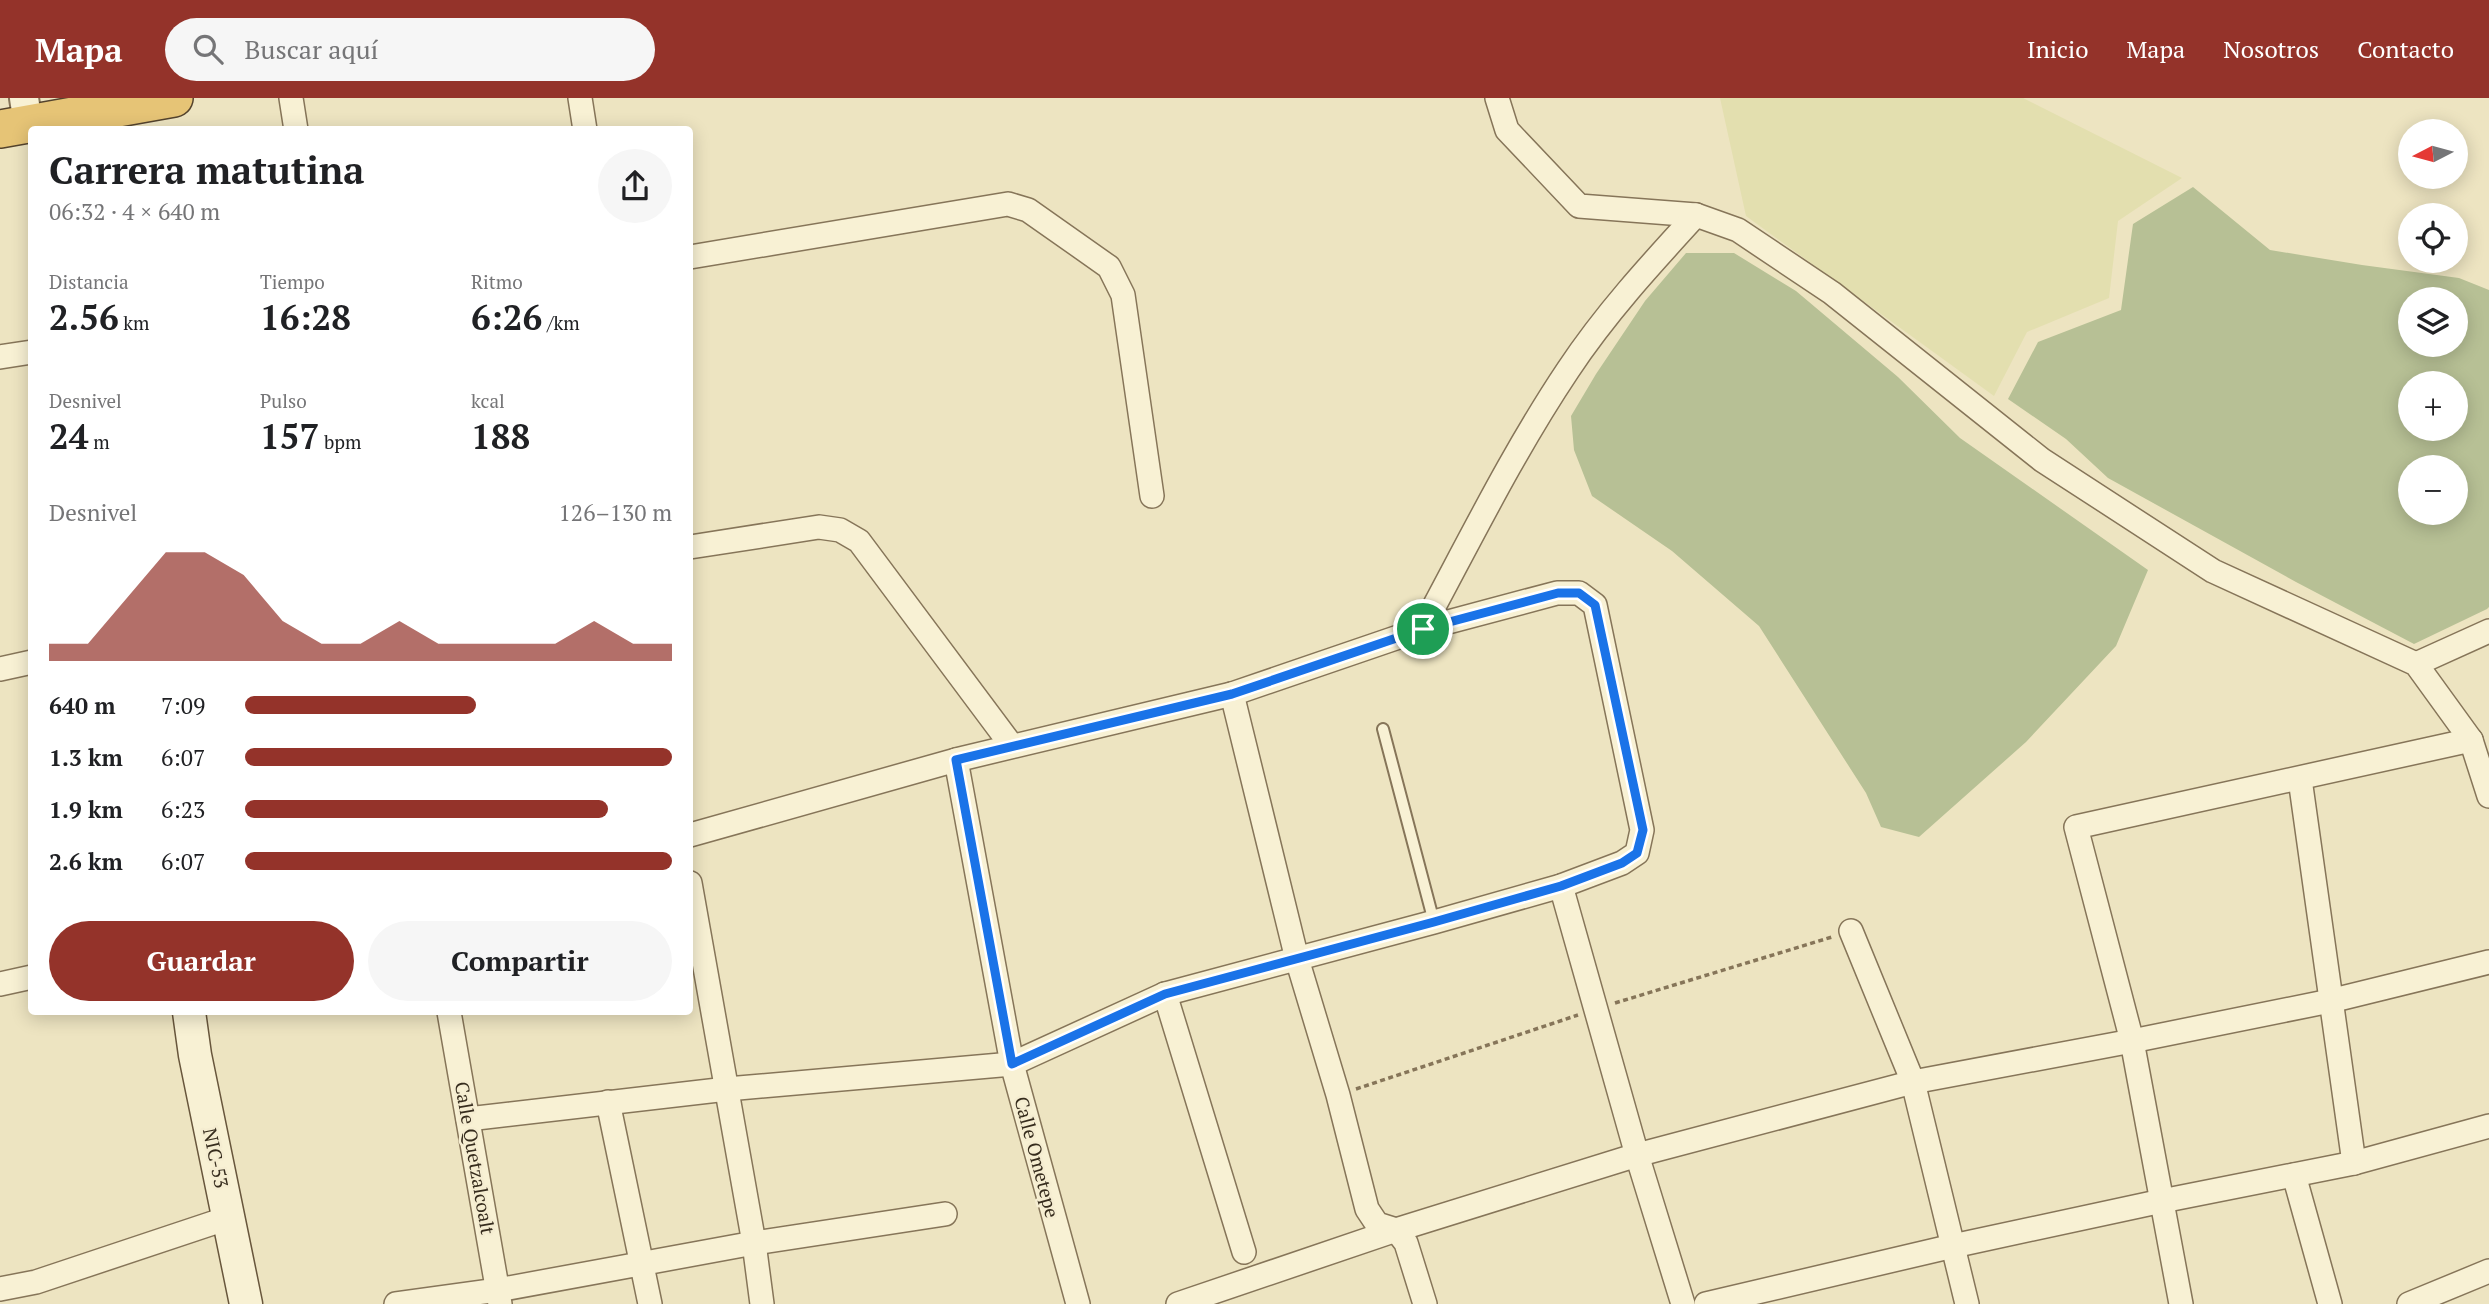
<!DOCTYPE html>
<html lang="es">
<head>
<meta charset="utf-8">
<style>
	:root { --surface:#fff; --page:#f6f6f6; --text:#202124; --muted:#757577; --accent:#94332a }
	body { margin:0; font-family:"PT Serif",serif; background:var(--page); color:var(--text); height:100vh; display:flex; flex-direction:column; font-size:26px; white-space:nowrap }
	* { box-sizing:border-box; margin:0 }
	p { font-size:23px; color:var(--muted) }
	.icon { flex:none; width:38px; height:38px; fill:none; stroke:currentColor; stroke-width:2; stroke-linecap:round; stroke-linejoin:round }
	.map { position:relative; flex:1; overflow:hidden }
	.sheet { position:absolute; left:28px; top:28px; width:665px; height:889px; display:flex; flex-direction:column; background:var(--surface); border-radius:7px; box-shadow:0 4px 18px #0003 }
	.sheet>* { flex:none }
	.needle { width:46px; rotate:264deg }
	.buttons { position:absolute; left:2398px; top:21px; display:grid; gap:14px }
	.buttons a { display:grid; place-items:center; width:70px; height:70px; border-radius:50%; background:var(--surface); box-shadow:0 4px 18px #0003; font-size:35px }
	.pin { position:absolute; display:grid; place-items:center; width:60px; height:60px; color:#fff; margin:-30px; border:4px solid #fff; border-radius:50%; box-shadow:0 2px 7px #0007 }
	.round { display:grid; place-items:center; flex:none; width:74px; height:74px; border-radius:37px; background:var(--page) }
	.overview { display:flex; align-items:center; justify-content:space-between; height:119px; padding:0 21px }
	h1 { font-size:38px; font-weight:700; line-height:52px }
	.metrics { display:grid; grid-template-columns:repeat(3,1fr); gap:10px; height:119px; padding:7px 21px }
	.metrics div { display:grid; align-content:center }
	.metrics b { font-size:35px; font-weight:700 }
	.metrics small { font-size:19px; font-weight:400 }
	.metrics p { font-size:19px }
	.chart { height:196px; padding:14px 21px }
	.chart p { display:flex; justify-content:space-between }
	.chart svg { width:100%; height:126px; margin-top:7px; fill:var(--accent); opacity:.7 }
	.action { display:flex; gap:14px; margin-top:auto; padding:14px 21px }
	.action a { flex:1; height:80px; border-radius:42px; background:var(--accent); color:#fff; font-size:28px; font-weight:700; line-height:80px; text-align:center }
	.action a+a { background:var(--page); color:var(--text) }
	ul { padding:0 21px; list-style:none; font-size:23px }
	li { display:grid; grid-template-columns:112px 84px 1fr; align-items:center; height:52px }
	li i { height:18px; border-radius:9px; background:var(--accent) }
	header { display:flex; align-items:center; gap:42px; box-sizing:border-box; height:98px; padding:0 35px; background:var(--accent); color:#fff }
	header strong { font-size:33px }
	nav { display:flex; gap:38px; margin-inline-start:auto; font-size:24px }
	.search { width:490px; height:63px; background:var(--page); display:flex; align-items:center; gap:18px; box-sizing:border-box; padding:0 24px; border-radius:38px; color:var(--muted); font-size:26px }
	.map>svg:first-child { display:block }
	.farmland { fill:#e3dfaf }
	.cemetery { fill:#b7c095; fill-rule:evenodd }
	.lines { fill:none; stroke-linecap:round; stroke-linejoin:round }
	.service-casing { stroke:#867559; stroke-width:14 }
	.minor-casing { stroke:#867559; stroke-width:26 }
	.tertiary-casing { stroke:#867559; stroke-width:32 }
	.secondary-casing { stroke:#68563c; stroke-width:35 }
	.trunk-casing { stroke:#54432d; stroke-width:40 }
	.path { stroke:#867559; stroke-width:3.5; stroke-dasharray:5 3.5; stroke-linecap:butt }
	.service { stroke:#f8f1d4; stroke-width:10 }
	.minor { stroke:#f8f1d4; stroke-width:23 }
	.tertiary { stroke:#f8f1d4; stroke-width:28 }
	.secondary { stroke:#f8f1d4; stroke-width:32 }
	.trunk { stroke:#e6c476; stroke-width:37 }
	.route-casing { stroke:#fff; stroke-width:14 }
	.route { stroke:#1a73e8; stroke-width:9 }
	.labels { text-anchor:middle; stroke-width:5; stroke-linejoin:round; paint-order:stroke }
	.street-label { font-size:19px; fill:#362c1d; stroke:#f5edd1 }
</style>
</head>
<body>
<header>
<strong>Mapa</strong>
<div class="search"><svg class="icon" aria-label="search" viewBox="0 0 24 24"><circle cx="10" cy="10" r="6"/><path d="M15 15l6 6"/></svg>Buscar aquí</div>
<nav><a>Inicio</a><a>Mapa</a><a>Nosotros</a><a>Contacto</a></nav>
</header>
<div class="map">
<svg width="2489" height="1206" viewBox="0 0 2489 1206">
	<rect width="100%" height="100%" fill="#ede4c1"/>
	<polygon class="farmland" points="1720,0 2023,0 2182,80 2118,123 2109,200 2027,234 1994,298 1746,118"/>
	<g class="cemetery">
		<path d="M2193,89L2270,152L2362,167L2459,180L2489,192V509L2487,511L2414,546L2296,484L2108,380L2066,341L2008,301L2038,244L2121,212L2133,126ZM2410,201H2455V247H2410ZM2410,285H2455V331H2410ZM2410,369H2455V415H2410Z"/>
		<polygon points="1686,155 1734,155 1796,193 1898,279 1960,340 2148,472 2116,548 2026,644 1919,739 1881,729 1866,695 1759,528 1672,453 1592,398 1574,352 1571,318 1596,276 1645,203"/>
	</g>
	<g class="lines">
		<defs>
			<polyline id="service" points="1383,631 1434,824"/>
			<g id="minor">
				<polyline points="291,0 296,32"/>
				<polyline points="580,0 585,32"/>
				<polyline points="1497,0 1507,32 1579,108 1696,117 1738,132 1832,195 2042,362 2213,473 2416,566 2471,642 2489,698"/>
				<polyline points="690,159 1008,106 1028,112 1109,169 1123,197 1152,398"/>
				<polyline points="0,259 32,254"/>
				<polyline points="690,449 819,429 840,432 859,443 1012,648"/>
				<path d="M1422,531C1469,444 1513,354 1568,272C1605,216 1651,166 1696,117"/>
				<polyline points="2416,566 2489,533"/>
				<polyline points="0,571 32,564"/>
				<polyline points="1232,596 1297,861 1338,997 1367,1111 1377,1126 1396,1132 1406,1145 1425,1206"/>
				<polyline points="956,662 1012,966 1078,1206"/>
				<polyline points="2300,681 2354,1065"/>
				<polyline points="690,785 754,1145 762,1206"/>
				<polyline points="1561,788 1637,1057 1683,1206"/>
				<polyline points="1851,833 1913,984 1967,1206"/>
				<polyline points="0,886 32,879"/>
				<polyline points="1165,896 1244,1154"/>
				<polyline points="449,914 500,1206"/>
				<polyline points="608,1004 650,1206"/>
				<polyline points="468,1021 727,991 1012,966 1165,896 1434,824 1561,788 1622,765 1637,755 1642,732 1595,507 1579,495 1557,495 1422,531 1232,596 956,662 690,737"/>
				<polyline points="2294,1077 2330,1206"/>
				<polyline points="0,1191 36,1184 228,1120"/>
				<polyline points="396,1206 498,1192 754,1145 945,1116"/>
				<polyline points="1178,1206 1396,1132 1637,1057 1913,984 2132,943 2330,903 2489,864"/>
				<polyline points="1706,1206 1953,1148 2162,1103 2354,1065 2489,1028"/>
				<polyline points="2181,1206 2132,943 2076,729 2471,642"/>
				<polyline points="2409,1206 2489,1173"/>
			</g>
			<polyline id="tertiary" points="24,0 28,26"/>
			<polyline id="secondary" points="189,914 195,957 246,1206"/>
			<polyline id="trunk" points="0,31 174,0"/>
		</defs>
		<use href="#service" class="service-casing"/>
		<use href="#minor" class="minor-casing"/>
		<use href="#tertiary" class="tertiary-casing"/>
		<use href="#secondary" class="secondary-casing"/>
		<use href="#trunk" class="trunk-casing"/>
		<g class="path">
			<polyline points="1615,905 1832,839"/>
			<polyline points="1356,991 1578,917"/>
		</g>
		<use href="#service" class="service"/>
		<use href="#minor" class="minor"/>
		<use href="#tertiary" class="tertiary"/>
		<use href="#secondary" class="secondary"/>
		<use href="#trunk" class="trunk"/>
	</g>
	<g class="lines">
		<defs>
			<polygon id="route" points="1558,495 1579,495 1595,507 1643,732 1637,755 1622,765 1561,788 1434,824 1165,896 1012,966 956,662 1232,596 1423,531"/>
		</defs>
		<use href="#route" class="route-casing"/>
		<use href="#route" class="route"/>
	</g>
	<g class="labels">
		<g class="street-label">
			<text transform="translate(1037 1059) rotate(75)" y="7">Calle Ometepe</text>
			<text transform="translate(216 1060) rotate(78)" y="7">NIC-53</text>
			<text transform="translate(475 1060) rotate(80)" y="7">Calle Quetzalcoalt</text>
		</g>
	</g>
</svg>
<div class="buttons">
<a><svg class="needle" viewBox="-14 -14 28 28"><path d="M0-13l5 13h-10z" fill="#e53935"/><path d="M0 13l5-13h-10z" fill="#757577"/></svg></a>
<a><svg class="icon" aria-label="locate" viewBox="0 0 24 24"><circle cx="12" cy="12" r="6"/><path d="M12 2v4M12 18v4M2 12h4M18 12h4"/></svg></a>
<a><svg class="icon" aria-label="layers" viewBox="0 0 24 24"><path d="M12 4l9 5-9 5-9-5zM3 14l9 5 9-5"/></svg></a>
<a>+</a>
<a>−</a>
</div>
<div class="pin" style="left:1423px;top:531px;background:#1e9e55"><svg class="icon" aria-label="arrive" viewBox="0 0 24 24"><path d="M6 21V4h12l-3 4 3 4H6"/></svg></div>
<section class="sheet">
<div class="overview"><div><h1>Carrera matutina</h1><p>06:32 · 4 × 640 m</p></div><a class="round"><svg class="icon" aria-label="share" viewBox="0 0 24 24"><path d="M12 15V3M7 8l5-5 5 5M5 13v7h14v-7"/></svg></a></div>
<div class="metrics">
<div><p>Distancia</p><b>2.56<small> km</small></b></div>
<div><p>Tiempo</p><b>16:28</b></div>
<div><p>Ritmo</p><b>6:26<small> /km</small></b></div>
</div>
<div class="metrics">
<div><p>Desnivel</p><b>24<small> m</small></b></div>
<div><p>Pulso</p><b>157<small> bpm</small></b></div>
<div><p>kcal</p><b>188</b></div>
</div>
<div class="chart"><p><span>Desnivel</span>126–130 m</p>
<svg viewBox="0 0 160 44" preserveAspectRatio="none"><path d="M0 44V38L10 38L20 22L30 6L40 6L50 14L60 30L70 38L80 38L90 30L100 38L110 38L120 38L130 38L140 30L150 38L160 38V44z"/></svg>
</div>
<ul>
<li><b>640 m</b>7:09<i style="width:54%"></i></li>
<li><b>1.3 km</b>6:07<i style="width:100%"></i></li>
<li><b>1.9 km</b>6:23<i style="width:85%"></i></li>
<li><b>2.6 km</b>6:07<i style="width:100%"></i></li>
</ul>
<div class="action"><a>Guardar</a><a>Compartir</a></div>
</section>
</div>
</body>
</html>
